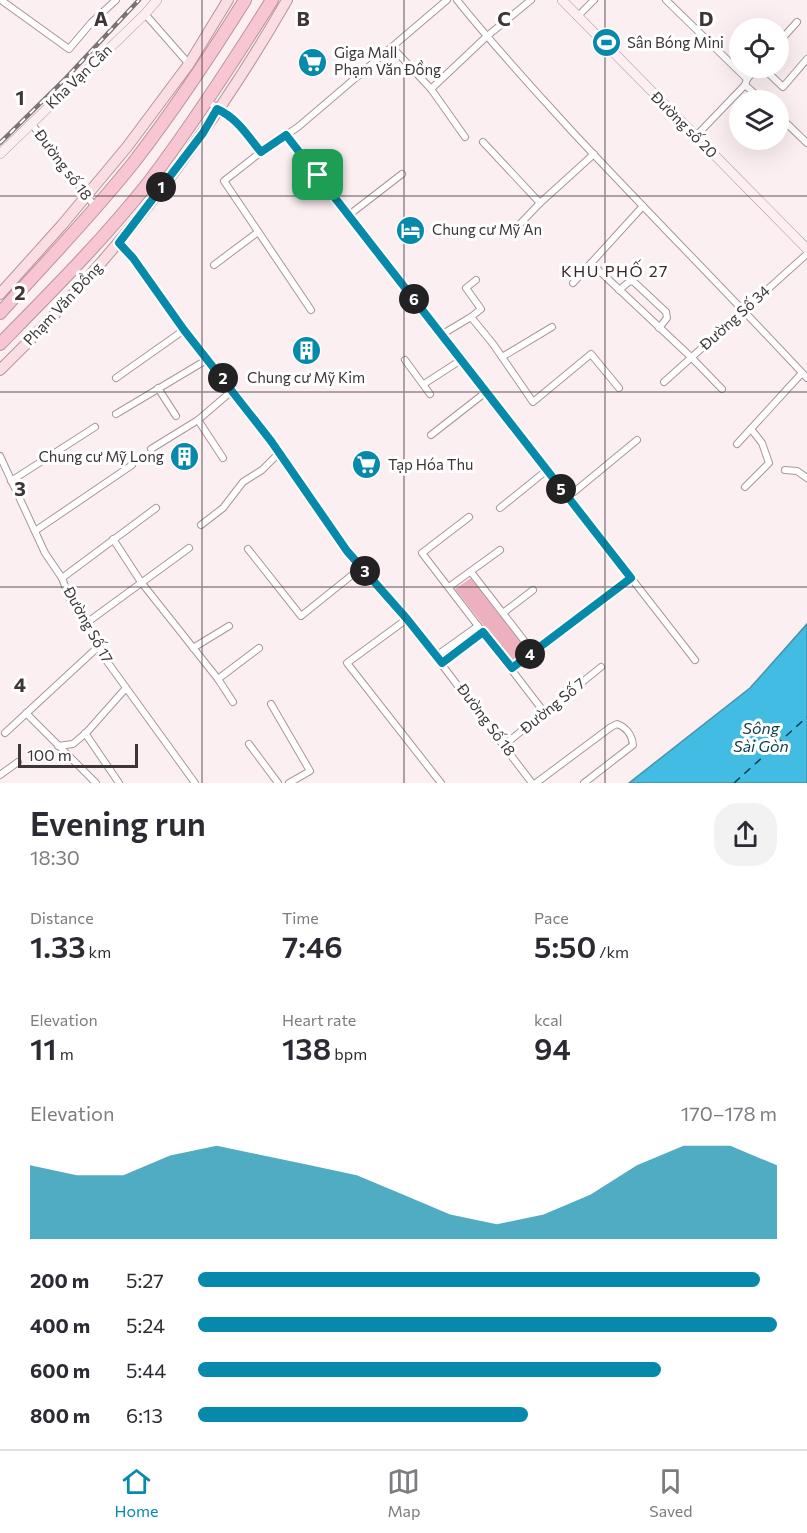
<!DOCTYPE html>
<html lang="en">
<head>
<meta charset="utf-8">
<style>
	:root { --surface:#fff; --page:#f2f2f3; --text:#2b2b33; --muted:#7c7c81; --line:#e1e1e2; --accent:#0689aa }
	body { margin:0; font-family:Commissioner,sans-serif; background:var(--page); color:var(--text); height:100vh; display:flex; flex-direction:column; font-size:22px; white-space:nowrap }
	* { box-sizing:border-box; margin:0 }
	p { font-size:20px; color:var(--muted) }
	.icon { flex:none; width:33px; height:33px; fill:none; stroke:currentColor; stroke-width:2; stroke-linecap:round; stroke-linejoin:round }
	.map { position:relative; height:783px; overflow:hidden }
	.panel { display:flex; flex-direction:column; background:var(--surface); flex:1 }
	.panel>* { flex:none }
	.controls { position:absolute; left:729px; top:18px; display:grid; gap:12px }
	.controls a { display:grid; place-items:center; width:60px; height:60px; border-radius:50%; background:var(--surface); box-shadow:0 6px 24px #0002; font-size:30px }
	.scale { position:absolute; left:18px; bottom:15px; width:120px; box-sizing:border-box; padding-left:6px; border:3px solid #3e3537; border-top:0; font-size:16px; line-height:21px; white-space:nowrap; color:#3e3537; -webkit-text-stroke:4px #fff; paint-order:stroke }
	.pin { position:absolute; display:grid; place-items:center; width:51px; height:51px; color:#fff; margin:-26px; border-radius:12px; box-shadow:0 3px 9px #0006 }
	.km { position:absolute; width:30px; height:30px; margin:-15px; border-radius:50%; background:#222; color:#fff; font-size:16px; line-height:30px; text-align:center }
	.round { display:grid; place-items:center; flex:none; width:63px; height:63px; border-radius:24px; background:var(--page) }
	.overview { display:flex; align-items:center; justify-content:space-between; height:102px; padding:0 30px }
	h1 { font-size:33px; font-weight:600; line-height:45px }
	.figures { display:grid; grid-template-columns:repeat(3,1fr); gap:9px; height:102px; padding:6px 30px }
	.figures div { display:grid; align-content:center }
	.figures b { font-size:30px; font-weight:600 }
	.figures small { font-size:16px; font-weight:400 }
	.figures p { font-size:16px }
	.chart { height:168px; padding:12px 30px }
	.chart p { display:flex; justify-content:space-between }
	.chart svg { width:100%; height:108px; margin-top:6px; fill:var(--accent); opacity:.7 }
	ul { padding:0 30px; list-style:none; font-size:20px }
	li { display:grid; grid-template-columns:96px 72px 1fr; align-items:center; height:45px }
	li i { height:15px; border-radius:8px; background:var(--accent) }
	.tabs { display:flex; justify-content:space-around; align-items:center; height:84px; border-top:2px solid var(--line); background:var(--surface); font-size:16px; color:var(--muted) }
	.tabs a { display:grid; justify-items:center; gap:3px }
	.tabs .current { color:var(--accent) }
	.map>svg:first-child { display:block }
	.green { fill:#edb0bf }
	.water { fill:#43bce3; stroke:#4294af; stroke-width:1.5 }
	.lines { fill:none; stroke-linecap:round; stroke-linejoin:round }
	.ferry { stroke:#083e4e; stroke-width:1.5; stroke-dasharray:8 6; stroke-linecap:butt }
	.street-casing { stroke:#aa969a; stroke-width:8 }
	.secondary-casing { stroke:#aa969a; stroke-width:10 }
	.primary-casing { stroke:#b7939c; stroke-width:12 }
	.highway-casing { stroke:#b7939c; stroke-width:14 }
	.street { stroke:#fff; stroke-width:6 }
	.secondary { stroke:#fdeef2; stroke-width:9 }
	.primary { stroke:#fbdde4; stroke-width:10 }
	.highway { stroke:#f8c6d2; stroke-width:12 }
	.rail-casing { stroke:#7c7274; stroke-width:4.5 }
	.rail { stroke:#fff; stroke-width:2; stroke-dasharray:7; stroke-linecap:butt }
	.route-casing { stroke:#fff; stroke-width:12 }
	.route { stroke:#0689aa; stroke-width:8 }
	.grid { fill:none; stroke:#3e3537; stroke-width:1.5; stroke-opacity:0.55 }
	.labels { text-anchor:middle; stroke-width:6; stroke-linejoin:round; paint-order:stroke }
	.poi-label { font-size:15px; fill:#3e3537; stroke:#fff; text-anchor:start }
	.street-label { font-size:15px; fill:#3e3537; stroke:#fff }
	.neighbourhood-label { font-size:16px; letter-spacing:1.5px; fill:#39292d; stroke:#fff }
	.water-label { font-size:16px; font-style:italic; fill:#083e4e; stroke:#fff }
	.grid-label { font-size:20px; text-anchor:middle; font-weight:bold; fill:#3e3537; stroke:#fff; stroke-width:6; stroke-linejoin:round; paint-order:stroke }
</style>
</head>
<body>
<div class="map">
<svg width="807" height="783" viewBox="0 0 807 783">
	<rect width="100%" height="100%" fill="#fceff2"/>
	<polygon class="green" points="471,578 528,651 512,662 455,589"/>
	<polygon class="water" points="807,624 807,783 629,783 750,688"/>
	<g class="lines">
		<polyline class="ferry" points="734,783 807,717"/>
		<defs>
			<g id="street">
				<polyline points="1,0 69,49 91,23 116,0"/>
				<path d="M457,0C492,44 530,85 568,127C647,212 728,293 807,378"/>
				<polyline points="666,0 747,79"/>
				<polyline points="145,14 189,64"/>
				<polyline points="577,17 594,0"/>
				<polyline points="778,43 797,22"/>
				<polyline points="392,47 431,89 465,137"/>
				<polyline points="763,68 783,87 807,59"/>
				<polyline points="745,85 762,100"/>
				<polyline points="431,89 486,37 531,0"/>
				<polyline points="207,101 229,115 238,123 261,152"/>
				<polyline points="778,115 807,143"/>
				<polyline points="31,123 96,208"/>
				<polyline points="286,135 695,660"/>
				<polyline points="695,137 745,85 747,79 757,68"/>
				<polyline points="483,142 540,203 594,154"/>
				<polyline points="349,215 402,174"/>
				<polyline points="519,225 540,203"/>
				<polyline points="119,243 133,258 184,330 271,441 347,551 407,619 532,783"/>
				<polyline points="591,263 692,358 722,389"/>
				<polyline points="214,265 258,232"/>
				<polyline points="573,283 643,206"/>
				<polyline points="619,290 630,281 634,282 666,312 667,318 659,328"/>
				<polyline points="311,310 224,181 261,152 298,127 447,0"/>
				<polyline points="471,317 481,309 466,288 476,280"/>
				<polyline points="441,335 471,317 493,344 533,402 591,354 619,388"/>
				<polyline points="502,357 552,327"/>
				<polyline points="405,360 430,394"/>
				<polyline points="116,378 184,330"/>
				<polyline points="664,382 807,254"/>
				<polyline points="424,384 461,360"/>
				<polyline points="158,388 176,416"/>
				<polyline points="116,414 208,359"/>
				<polyline points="198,420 223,458"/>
				<polyline points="431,435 486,392"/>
				<polyline points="737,444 802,373"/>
				<polyline points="151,449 198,420 233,390"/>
				<polyline points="0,456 45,553 62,578 70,599 106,660 195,783"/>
				<polyline points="785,470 797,471 807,478"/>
				<polyline points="11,481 95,427"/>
				<polyline points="745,487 769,463 762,443 751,429"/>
				<polyline points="568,497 637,440"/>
				<polyline points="500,508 547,470"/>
				<polyline points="469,517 422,553 544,712"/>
				<polyline points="201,525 223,508 243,482 262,470 279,453"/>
				<polyline points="35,531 132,465"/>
				<polyline points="113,539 141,582 218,679 233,702"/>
				<polyline points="248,549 301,616 362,567"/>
				<polyline points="471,572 533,652"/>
				<polyline points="62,578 156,508"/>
				<polyline points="449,587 500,550"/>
				<polyline points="503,613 533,590"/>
				<polyline points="407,619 347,663 441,783"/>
				<polyline points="85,624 189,548"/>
				<polyline points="193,648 229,626"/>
				<polyline points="436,656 478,626"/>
				<polyline points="442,663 483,632"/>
				<polyline points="512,668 631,578"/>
				<polyline points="218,679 259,648"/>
				<polyline points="271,704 310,771 289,783"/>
				<polyline points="26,713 96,783"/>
				<polyline points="5,733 98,647"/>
				<polyline points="85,733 119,783"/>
				<polyline points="249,744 278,783"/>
				<polyline points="504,745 601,667"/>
				<polyline points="58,746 73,744 87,732 126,688"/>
				<polyline points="0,775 18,762"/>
				<path d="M536,783L611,727L617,724C626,727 632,735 633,745L584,783"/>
			</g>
			<g id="secondary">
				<polyline points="562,0 807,249"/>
				<polyline points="0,154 145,14 157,0"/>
			</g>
			<g id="primary">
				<polyline points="0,294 62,225 127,147 189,64 228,0"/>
				<path d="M0,370C112,261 209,136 287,0"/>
			</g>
			<g id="highway">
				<path d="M0,313C45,263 92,215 134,162C174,110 210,56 245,0"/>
				<path d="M0,344C51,292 104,239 149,182C193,124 233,62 272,0"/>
			</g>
		</defs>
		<use href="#street" class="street-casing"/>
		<use href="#secondary" class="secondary-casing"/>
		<use href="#primary" class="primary-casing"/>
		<use href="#highway" class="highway-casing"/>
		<use href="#street" class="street"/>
		<use href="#secondary" class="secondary"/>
		<use href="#primary" class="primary"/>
		<use href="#highway" class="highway"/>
		<defs>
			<polyline id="rail" points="0,143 65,79 139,0"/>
		</defs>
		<use href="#rail" class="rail-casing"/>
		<use href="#rail" class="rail"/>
	</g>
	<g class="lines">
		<defs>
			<path id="route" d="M217,109C237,118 247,135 261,152L286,135L631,578L512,668L483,632L442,663L407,619L347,551L271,441L184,330L133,258L119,243L203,133Z"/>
		</defs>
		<use href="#route" class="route-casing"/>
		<use href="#route" class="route"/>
	</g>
	<path class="grid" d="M202,0V783M404,0V783M605,0V783M0,196H807M0,392H807M0,587H807"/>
	<defs>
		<symbol id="stadium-disc" viewBox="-11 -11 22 22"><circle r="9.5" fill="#0689aa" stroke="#fff"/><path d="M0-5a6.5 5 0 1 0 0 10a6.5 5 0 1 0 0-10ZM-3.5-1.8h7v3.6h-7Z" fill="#fff"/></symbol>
		<symbol id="supermarket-disc" viewBox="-11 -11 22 22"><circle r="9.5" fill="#0689aa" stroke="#fff"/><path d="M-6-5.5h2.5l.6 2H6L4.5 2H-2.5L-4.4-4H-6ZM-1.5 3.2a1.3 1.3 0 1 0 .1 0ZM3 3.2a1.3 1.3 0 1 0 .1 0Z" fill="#fff"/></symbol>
		<symbol id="hotel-disc" viewBox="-11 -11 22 22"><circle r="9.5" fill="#0689aa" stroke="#fff"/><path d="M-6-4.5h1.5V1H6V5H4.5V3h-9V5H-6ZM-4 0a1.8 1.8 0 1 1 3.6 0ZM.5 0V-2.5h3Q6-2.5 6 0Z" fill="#fff"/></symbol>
		<symbol id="building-disc" viewBox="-11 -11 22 22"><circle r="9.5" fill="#0689aa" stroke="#fff"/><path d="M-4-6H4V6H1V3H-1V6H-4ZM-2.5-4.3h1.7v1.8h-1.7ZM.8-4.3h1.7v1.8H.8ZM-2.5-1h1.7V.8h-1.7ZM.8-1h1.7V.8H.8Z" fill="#fff"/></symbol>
	</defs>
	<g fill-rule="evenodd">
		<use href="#stadium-disc" x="590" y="26" width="33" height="33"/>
		<use href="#supermarket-disc" x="296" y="46" width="33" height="33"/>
		<use href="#hotel-disc" x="394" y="214" width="33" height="33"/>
		<use href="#building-disc" x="290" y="334" width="33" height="33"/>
		<use href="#building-disc" x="168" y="440" width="33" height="33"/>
		<use href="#supermarket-disc" x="350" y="448" width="33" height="33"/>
	</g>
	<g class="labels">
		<g class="poi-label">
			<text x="627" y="48">Sân Bóng Mini</text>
			<text x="334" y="58">Giga Mall<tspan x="334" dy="17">Phạm Văn Đồng</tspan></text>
			<text x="432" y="235">Chung cư Mỹ An</text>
			<text x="306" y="383" text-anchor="middle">Chung cư Mỹ Kim</text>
			<text x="164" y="462" text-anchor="end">Chung cư Mỹ Long</text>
			<text x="388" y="470">Tạp Hóa Thu</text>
		</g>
		<g class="street-label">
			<text transform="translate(79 77) rotate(-44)" y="5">Kha Vạn Cân</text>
			<text transform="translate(684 125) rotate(45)" y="5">Đường số 20</text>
			<text transform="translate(63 165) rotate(53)" y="5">Đường số 18</text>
			<text transform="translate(63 304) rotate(-47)" y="5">Phạm Văn Đồng</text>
			<text transform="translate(735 318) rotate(-42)" y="5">Đường Số 34</text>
			<text transform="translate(88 625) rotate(61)" y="5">Đường Số 17</text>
			<text transform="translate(553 706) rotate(-39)" y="5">Đường Số 7</text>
			<text transform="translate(486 720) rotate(53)" y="5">Đường Số 18</text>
		</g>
		<g class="neighbourhood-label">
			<text x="615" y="277">KHU PHỐ 27</text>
		</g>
		<g class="water-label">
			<text x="761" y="734">Sông<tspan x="761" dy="18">Sài Gòn</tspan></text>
		</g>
	</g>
	<g class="grid-label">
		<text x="101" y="26">A</text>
		<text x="303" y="26">B</text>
		<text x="504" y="26">C</text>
		<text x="706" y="26">D</text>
		<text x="20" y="105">1</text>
		<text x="20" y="300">2</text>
		<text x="20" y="496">3</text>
		<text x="20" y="692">4</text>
	</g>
</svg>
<div class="controls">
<a><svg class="icon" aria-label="locate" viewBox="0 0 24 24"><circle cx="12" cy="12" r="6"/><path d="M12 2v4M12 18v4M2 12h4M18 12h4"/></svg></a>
<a><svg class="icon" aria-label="layers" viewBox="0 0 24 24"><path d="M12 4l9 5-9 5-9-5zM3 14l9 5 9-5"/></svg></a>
</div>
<div class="scale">100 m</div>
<div class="pin" style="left:318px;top:175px;background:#1e9e55"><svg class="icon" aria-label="arrive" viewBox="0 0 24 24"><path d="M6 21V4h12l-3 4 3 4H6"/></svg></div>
<b class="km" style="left:161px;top:187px">1</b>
<b class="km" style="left:223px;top:378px">2</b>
<b class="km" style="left:365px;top:571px">3</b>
<b class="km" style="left:530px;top:654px">4</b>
<b class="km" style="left:561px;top:489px">5</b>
<b class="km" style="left:414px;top:299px">6</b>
</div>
<section class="panel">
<div class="overview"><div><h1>Evening run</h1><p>18:30</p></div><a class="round"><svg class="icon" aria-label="share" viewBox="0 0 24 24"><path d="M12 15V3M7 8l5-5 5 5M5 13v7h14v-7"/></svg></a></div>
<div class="figures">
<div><p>Distance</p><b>1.33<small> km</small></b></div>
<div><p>Time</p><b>7:46</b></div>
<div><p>Pace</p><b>5:50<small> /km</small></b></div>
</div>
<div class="figures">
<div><p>Elevation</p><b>11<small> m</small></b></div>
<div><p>Heart rate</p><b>138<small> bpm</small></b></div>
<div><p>kcal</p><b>94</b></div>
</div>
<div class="chart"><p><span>Elevation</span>170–178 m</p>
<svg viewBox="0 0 160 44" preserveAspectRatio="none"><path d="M0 44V14L10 18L20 18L30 10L40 6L50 10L60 14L70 18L80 26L90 34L100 38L110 34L120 26L130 14L140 6L150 6L160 14V44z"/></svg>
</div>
<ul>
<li><b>200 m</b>5:27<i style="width:97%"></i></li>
<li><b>400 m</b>5:24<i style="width:100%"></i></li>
<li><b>600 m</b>5:44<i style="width:80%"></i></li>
<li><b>800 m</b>6:13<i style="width:57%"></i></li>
</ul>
</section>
<nav class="tabs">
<a class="current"><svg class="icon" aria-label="home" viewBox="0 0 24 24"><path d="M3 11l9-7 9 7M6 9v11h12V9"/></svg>Home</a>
<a><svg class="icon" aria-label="map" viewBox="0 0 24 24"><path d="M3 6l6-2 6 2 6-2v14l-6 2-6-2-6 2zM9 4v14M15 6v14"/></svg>Map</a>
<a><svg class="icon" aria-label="saved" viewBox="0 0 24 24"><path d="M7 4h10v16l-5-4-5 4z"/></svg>Saved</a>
</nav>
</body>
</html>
